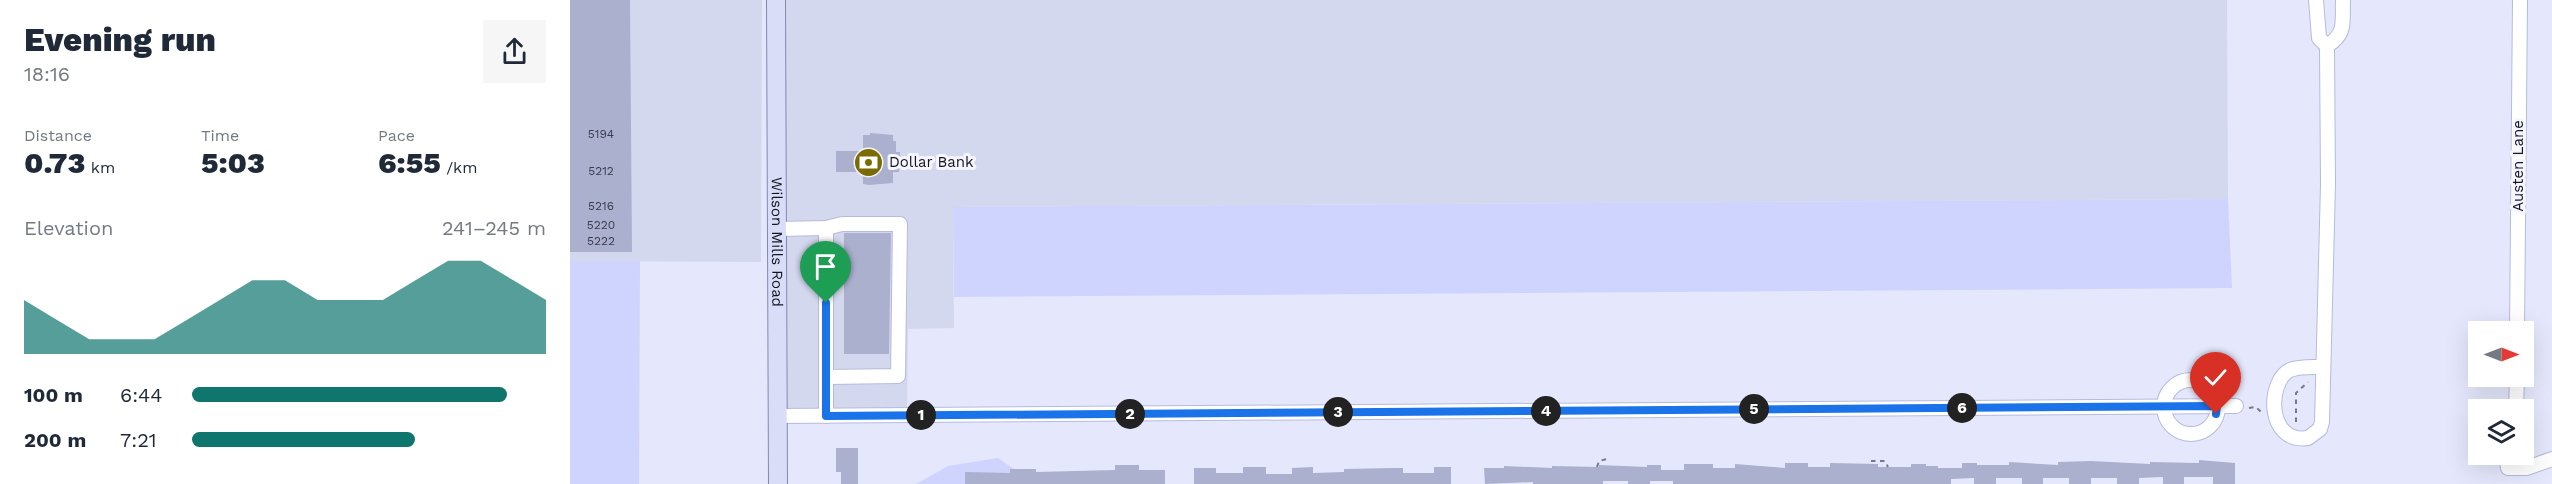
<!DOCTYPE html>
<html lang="en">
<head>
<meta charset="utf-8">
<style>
	:root { --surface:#fff; --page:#f6f6f7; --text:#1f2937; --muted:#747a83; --accent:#0f766e }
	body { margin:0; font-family:"Work Sans",sans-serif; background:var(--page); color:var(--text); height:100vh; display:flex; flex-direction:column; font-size:22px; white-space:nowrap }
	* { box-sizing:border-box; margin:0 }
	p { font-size:20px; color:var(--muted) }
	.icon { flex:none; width:33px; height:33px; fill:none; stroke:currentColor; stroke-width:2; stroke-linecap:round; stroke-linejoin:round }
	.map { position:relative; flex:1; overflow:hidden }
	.panel { display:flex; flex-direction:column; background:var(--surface); width:570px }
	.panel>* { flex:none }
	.needle { width:39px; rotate:90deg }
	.buttons { position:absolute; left:1898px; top:321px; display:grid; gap:12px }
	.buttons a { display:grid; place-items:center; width:66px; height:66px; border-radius:0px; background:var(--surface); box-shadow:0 6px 24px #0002; font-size:30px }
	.pin { position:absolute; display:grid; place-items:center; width:51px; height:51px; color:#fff; margin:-62px -26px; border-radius:50% 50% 50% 0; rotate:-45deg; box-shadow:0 0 6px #0007 }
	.pin .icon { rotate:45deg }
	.km { position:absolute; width:30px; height:30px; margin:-15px; border-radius:50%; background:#222; color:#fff; font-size:16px; line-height:30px; text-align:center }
	.round { display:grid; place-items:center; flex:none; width:63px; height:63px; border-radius:0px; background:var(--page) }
	.headline { display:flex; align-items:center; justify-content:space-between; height:102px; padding:0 24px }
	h1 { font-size:33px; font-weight:800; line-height:45px }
	.metrics { display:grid; grid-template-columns:repeat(3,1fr); gap:9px; height:102px; padding:6px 24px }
	.metrics div { display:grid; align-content:center }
	.metrics b { font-size:30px; font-weight:800 }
	.metrics small { font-size:16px; font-weight:400 }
	.metrics p { font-size:16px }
	.chart { height:168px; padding:12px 24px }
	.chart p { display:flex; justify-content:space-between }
	.chart svg { width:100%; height:108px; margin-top:6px; fill:var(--accent); opacity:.7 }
	ul { padding:0 24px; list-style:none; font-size:20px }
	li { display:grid; grid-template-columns:96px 72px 1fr; align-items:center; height:45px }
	li i { height:15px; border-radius:8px; background:var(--accent) }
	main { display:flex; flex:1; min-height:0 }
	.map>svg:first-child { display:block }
	.built { fill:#d4d8ef }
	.green { fill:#ced4fd }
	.building { fill:#abb0cf }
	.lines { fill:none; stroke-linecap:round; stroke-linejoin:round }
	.minor-casing { stroke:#b6bbdb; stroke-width:16 }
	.major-casing { stroke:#8489aa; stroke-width:20 }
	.path { stroke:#767888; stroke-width:2; stroke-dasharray:4.5 4.5; stroke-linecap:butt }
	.minor { stroke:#fff; stroke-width:14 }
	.major { stroke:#daddf8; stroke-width:18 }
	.route-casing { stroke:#fff; stroke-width:12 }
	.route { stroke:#1a73e8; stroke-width:8 }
	.labels { text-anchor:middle; stroke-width:6; stroke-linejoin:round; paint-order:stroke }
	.number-label { font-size:12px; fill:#3a3c4c }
	.poi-label { font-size:15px; fill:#141621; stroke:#f5f6fd; text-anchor:start }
	.street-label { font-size:15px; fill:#141621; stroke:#f5f6fd }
</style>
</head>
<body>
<main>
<section class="panel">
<div class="headline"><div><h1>Evening run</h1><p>18:16</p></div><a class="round"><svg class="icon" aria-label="share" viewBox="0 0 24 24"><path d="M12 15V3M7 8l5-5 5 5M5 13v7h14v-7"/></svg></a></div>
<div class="metrics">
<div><p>Distance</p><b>0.73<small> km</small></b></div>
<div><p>Time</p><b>5:03</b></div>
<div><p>Pace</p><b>6:55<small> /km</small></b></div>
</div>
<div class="chart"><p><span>Elevation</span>241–245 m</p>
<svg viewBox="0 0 160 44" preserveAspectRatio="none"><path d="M0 44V22L10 30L20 38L30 38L40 38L50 30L60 22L70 14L80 14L90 22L100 22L110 22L120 14L130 6L140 6L150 14L160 22V44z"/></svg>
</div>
<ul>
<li><b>100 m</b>6:44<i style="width:89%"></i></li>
<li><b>200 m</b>7:21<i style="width:63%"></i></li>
</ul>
</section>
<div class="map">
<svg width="1982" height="484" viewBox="0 0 1982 484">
	<rect width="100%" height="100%" fill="#e5e8fc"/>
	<g class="built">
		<polygon points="0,0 192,0 191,262 0,261"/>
		<polygon points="207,0 1657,0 1658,199 383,207 384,328 338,329 337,415 208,416"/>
	</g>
	<g class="green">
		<polygon points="1658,199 1662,288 384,297 383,207"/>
		<polygon points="0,261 70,261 69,484 0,484"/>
		<polygon points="428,458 465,484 346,484 378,466"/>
	</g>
	<g class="building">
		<polygon points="0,0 60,0 62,252 0,252"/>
		<polygon points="300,133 323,135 323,141 326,141 326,152 330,152 329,172 323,172 323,183 299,185 293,184 293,172 266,172 266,151 293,151 293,135 300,135"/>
		<polygon points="274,233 321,233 319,354 274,354"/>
		<polygon points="266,448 288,448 288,484 271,484 271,472 266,472"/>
		<polygon points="1629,460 1665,463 1665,484 1643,484 1643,477 1614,477 1614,484 1593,484 1593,477 1569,478 1569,484 1547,484 1547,478 1521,478 1521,484 1499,484 1499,478 1473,478 1473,484 1452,484 1452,478 1426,478 1426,484 1404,484 1404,478 1381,479 1381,484 1103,484 1103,481 1080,481 1080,484 1058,484 1058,481 1033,481 1033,484 963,484 963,482 915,484 914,468 934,468 934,466 982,468 982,466 1029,467 1029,465 1077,467 1077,465 1091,465 1091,470 1114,470 1114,464 1143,464 1143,468 1165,468 1165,464 1215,468 1215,463 1238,463 1238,467 1260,467 1260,463 1308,464 1308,467 1341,467 1341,464 1356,464 1356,466 1368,466 1368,468 1392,468 1392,463 1407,463 1407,465 1439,465 1439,462 1488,465 1488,462 1521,461 1580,464 1580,462 1629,463"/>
		<polygon points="545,465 569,465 569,470 595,470 595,484 395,484 395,472 440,473 440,469 466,469 466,472 545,470"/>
		<polygon points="673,467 696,467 696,474 722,474 722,468 743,467 743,473 774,472 774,469 824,468 833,468 833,473 864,473 864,467 881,467 881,484 624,484 624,468 646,468 646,473 673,473"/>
	</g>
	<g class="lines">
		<defs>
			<g id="minor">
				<path d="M1746,0L1749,38L1757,46C1777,33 1772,22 1773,0"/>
				<polyline points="256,228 256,416"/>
				<polyline points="207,229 256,228 272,224 330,224 328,376 257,377"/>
				<polyline points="1947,332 1950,0"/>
				<path d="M1753,367C1743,367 1729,366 1720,370C1697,381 1696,444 1738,438L1750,429L1752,422L1758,184L1757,46"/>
				<circle cx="1621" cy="407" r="27"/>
				<polyline points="1946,410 1947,376"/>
				<polyline points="208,416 1666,406"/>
				<polyline points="1936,454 1938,468 1957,468 1982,459"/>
			</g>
			<g id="major">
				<path id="s1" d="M206,0L208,484"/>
			</g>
		</defs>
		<use href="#minor" class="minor-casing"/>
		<use href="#major" class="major-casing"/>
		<g class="path">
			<polyline points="1679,408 1686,407 1692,413"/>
			<polyline points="1726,422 1726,393 1738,382"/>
			<polyline points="1301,461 1315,461 1318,467"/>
			<polyline points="1027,467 1029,461 1037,459"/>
		</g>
		<use href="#minor" class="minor"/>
		<use href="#major" class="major"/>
	</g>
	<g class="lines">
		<defs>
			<polyline id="route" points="256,303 256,416 1647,406 1646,414"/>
		</defs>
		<use href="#route" class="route-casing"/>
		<use href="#route" class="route"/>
	</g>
	<defs>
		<symbol id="bank-disc" viewBox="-11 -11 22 22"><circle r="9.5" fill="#7a6b03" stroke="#f5f6fd"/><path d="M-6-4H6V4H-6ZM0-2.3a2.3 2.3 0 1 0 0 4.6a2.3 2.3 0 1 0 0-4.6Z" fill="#fff"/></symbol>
	</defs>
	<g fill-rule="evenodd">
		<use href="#bank-disc" x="282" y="146" width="33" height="33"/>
	</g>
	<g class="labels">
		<g class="number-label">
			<text x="31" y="138">5194</text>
			<text x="31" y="175">5212</text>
			<text x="31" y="210">5216</text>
			<text x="31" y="229">5220</text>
			<text x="31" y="245">5222</text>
		</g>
		<g class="poi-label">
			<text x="319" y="167">Dollar Bank</text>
		</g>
		<g class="street-label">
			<text transform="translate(1948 166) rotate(-90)" y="5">Austen Lane</text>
			<text dy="5" stroke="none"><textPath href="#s1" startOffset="242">Wilson Mills Road</textPath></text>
		</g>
	</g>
</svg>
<div class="buttons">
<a><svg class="needle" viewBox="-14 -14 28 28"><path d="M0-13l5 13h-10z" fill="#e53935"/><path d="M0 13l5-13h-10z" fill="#747a83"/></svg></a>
<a><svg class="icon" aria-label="layers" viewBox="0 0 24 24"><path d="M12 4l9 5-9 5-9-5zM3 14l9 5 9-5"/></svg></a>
</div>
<div class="pin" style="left:256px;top:303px;background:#1e9e55"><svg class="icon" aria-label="arrive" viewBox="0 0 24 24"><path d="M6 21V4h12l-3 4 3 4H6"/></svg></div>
<div class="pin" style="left:1646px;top:414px;background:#d93025"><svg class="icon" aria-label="check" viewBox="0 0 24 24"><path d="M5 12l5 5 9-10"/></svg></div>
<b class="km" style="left:351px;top:415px">1</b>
<b class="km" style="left:560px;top:414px">2</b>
<b class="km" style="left:768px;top:412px">3</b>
<b class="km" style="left:976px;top:411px">4</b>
<b class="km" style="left:1184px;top:409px">5</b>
<b class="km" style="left:1392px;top:408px">6</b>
</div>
</main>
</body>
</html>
